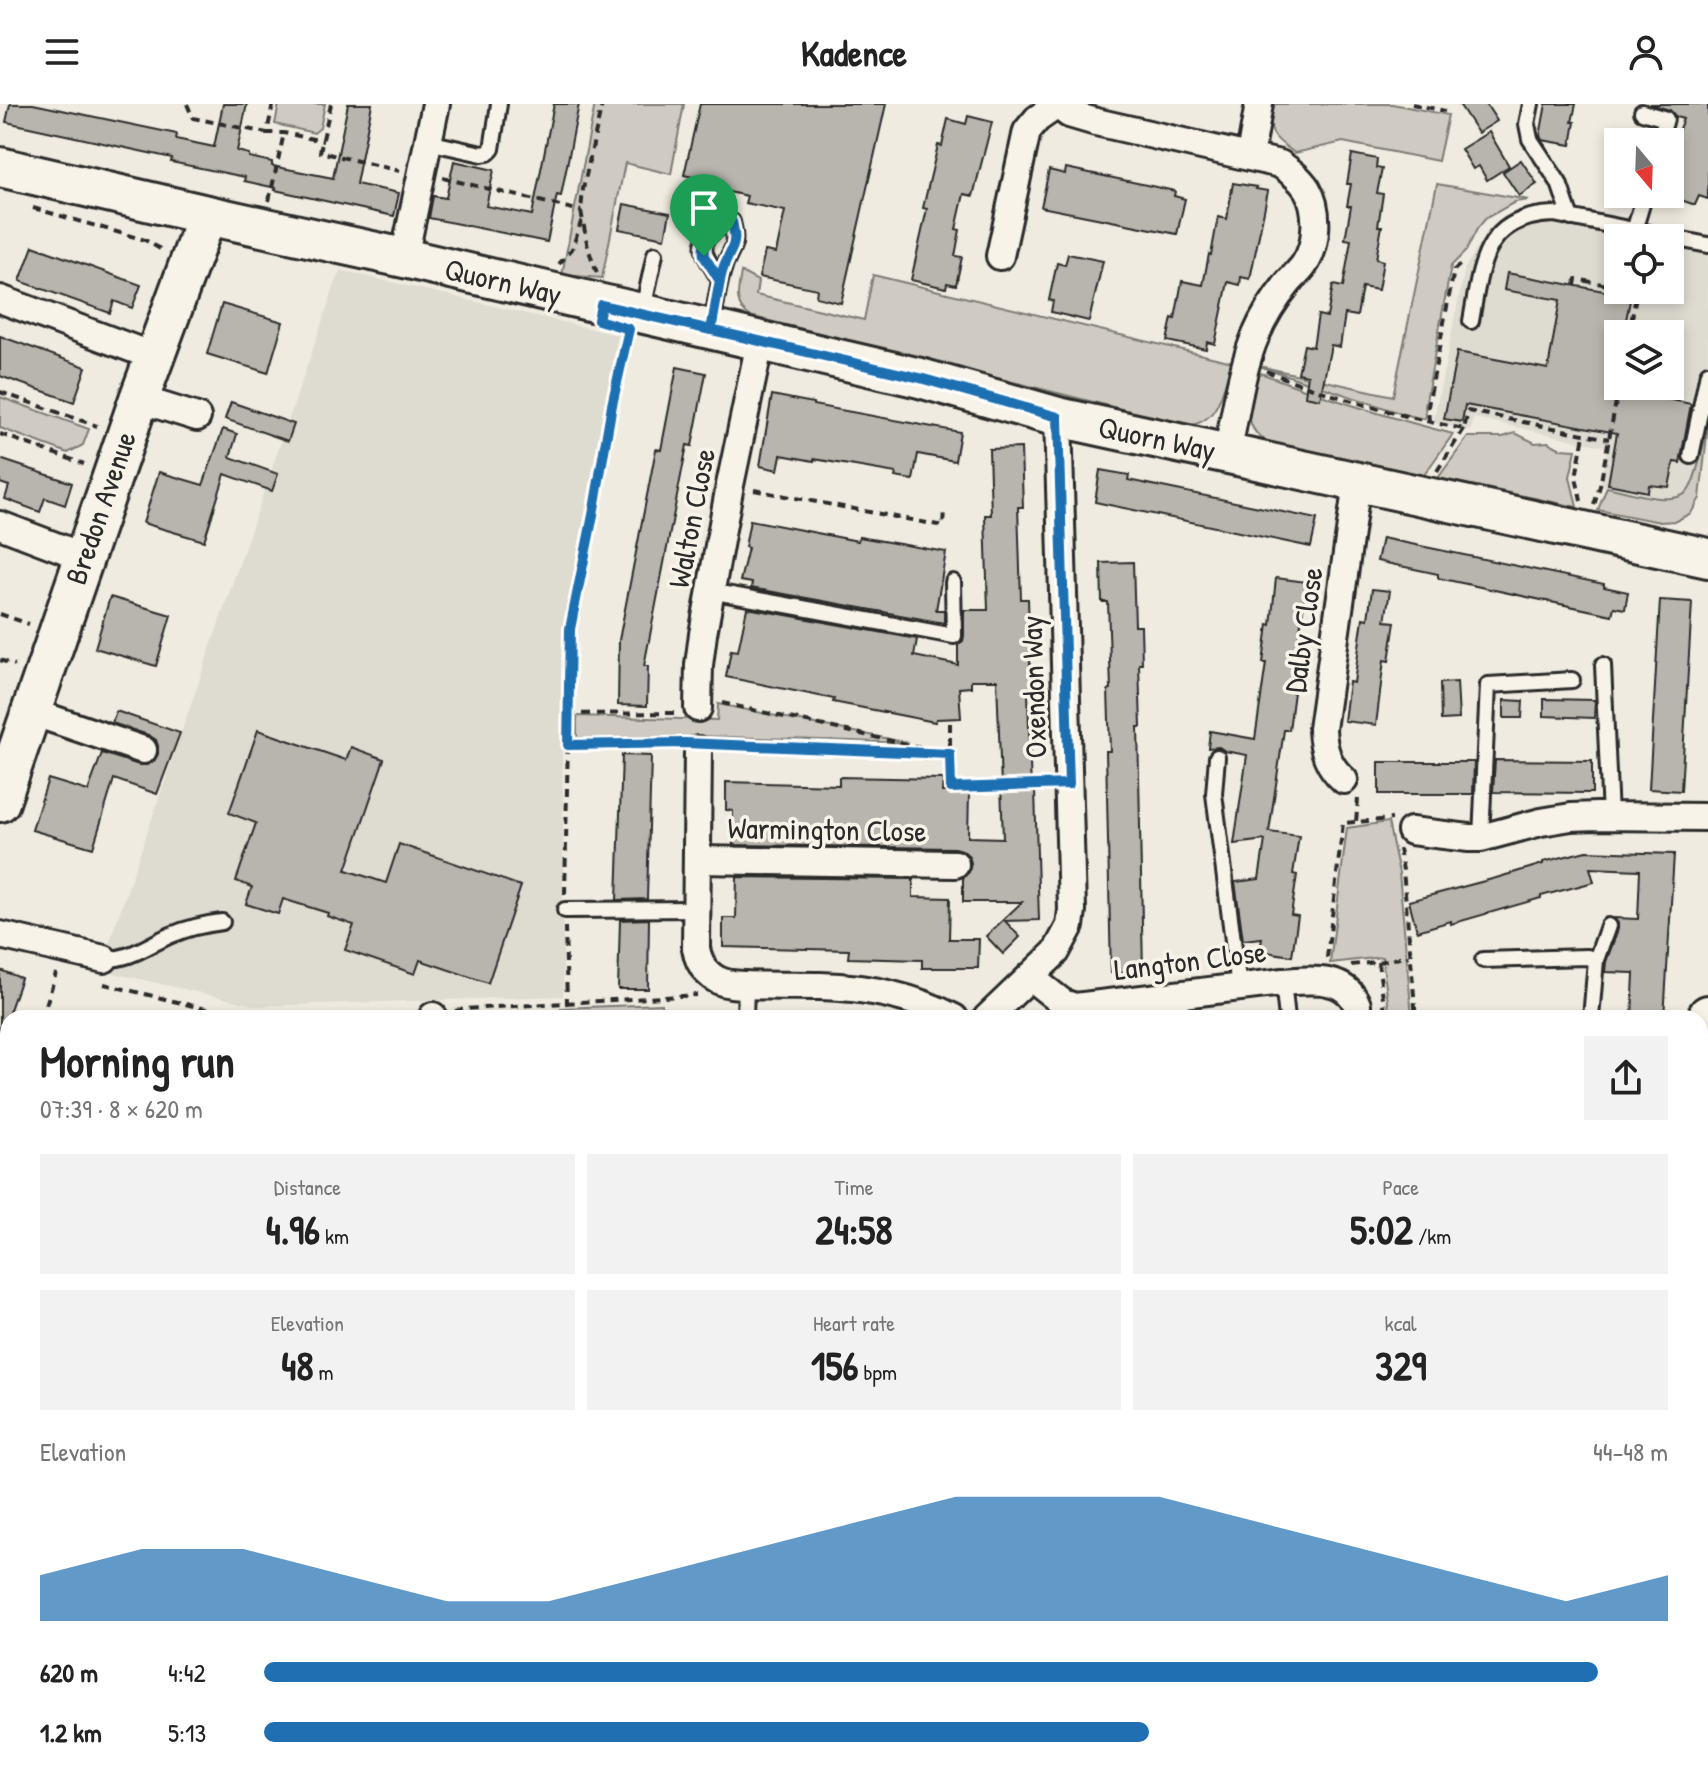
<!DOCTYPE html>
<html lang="en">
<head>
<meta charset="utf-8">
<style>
	:root { --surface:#fff; --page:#f2f2f2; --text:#222; --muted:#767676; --accent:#1f6fb2 }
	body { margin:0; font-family:"Patrick Hand",sans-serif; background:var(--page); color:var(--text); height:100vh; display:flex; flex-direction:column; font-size:30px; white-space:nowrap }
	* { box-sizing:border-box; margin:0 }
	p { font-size:26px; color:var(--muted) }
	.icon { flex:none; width:44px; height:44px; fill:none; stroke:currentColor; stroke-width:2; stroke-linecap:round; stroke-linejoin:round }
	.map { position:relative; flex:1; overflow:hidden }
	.drawer { position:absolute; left:0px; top:906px; width:1708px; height:768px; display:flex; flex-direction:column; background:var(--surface); border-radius:24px 24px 0 0; box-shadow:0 4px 12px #0003 }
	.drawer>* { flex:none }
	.needle { width:52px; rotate:161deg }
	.tools { position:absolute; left:1604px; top:24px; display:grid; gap:16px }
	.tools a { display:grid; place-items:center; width:80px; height:80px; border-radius:0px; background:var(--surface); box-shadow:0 4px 12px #0003; font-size:40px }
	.pin { position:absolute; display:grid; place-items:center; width:68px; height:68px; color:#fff; margin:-82px -34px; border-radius:50% 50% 50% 0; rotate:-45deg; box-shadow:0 0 8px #0007 }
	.pin .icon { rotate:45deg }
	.round { display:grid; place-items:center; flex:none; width:84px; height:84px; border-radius:0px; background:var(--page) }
	.summary { display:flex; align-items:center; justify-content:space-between; height:136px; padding:0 40px }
	h1 { font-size:44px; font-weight:700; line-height:60px }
	.stats { display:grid; grid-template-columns:repeat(3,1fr); gap:12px; height:136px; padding:8px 40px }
	.stats div { display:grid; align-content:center; border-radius:0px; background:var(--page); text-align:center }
	.stats b { font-size:40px; font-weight:700 }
	.stats small { font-size:22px; font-weight:400 }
	.stats p { font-size:22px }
	.chart { height:224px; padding:16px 40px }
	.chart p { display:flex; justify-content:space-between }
	.chart svg { width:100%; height:144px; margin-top:8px; fill:var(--accent); opacity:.7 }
	ul { padding:0 40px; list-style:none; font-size:26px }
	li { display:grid; grid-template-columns:128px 96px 1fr; align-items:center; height:60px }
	li i { height:20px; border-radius:10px; background:var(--accent) }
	header { display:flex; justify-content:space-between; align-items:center; height:104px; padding:0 40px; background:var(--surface); font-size:36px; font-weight:700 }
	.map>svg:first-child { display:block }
	.built { fill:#dedbd1; fill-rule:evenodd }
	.green { fill:#cfcbc2; stroke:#7d7b76; stroke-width:2 }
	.building { fill:#b8b5ae; stroke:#2b2b2b; stroke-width:2 }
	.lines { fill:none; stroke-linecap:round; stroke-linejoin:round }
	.lane-casing { stroke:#2b2b2b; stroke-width:20 }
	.street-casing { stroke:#2b2b2b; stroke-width:32 }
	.secondary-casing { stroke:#2b2b2b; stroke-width:44 }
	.path { stroke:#2b2b2b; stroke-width:4; stroke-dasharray:8 6; stroke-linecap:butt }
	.lane { stroke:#f7f3e8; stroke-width:14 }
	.street { stroke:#f7f3e8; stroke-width:26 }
	.secondary { stroke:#f7f3e8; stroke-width:38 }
	.route-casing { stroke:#fff; stroke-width:16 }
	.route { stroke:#1f6fb2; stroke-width:10 }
	.labels { text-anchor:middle; stroke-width:7; stroke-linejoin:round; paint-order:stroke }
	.street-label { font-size:30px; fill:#2b2b2b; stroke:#f7f3e8 }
</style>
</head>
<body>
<header><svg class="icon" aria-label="menu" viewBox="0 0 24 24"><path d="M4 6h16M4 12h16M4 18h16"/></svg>Kadence<svg class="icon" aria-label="person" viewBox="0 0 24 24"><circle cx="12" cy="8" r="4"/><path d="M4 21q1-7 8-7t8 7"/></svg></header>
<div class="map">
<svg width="1708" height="1674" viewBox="0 0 1708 1674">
	<rect width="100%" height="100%" fill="#efebe0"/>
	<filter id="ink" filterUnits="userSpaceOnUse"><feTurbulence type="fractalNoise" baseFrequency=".0125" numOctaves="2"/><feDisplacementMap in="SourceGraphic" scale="16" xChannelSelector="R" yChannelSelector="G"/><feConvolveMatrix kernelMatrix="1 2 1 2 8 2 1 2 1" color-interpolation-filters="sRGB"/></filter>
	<g filter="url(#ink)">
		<g class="built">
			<path d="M1528,108L1708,138V322L1692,380L1684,391L1667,396L1600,382L1607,343L1474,314L1471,327L1433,319L1465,164L1482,136L1506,118ZM1618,134H1670V186H1618ZM1618,230H1670V282H1618Z"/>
			<polygon points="340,166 618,231 563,526 561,618 563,697 563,892 258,902 100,866"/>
		</g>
		<g class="green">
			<polygon points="279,0 325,0 320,24 314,29 275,20"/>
			<polygon points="595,0 684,0 671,70 625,59 602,174 562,171"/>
			<path d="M1272,0H1392L1448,11L1438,57L1343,38L1295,49C1272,34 1267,28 1272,0Z"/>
			<polygon points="1437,80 1529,96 1515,98 1486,114 1477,125 1466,147 1451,162 1425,302 1426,312 1424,315 1403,310 1259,262 1393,292"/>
			<path d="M741,168L758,177L756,191L864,216L873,171L1232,258C1223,284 1219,322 1185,321L750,212C732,202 739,184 741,168Z"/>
			<path d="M1258,268C1322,293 1387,313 1453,330L1424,371L1271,339C1258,334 1251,326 1249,312Z"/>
			<polygon points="0,293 89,325 83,341 68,349 0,324"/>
			<path d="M1708,322L1700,394L1691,409L1676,417L1660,418L1598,406L1607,383C1626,387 1672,403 1687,388C1696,380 1704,336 1708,322Z"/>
			<polygon points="1515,329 1535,339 1548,338 1561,345 1576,346 1570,373 1577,403 1438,374 1468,333 1503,333"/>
			<polygon points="718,600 909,639 699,632 577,634 577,612 717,616"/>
			<polygon points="1388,718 1399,769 1412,914 1390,914 1382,853 1330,859 1347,724"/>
			<polygon points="662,900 662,914 560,914 561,904"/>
			<polygon points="0,1422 8,1424 8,1635 0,1631"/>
			<polygon points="66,1666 570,1666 569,1674 291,1674 233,1668 232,1674 78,1674"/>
		</g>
		<g class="building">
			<polygon points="10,0 33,0 177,30 176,35 214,43 223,0 247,0 237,47 249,50 249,53 272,58 272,62 333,74 348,0 372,0 356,80 399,89 394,112 275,86 276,84 244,77 245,73 171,58 172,54 6,18"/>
			<polygon points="554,0 579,0 561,92 557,91 547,138 429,114 433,92 446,94 454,57 494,66 486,102 532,111"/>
			<polygon points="700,0 886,0 841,199 816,193 817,185 759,173 765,147 776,149 785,107 745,99 747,92 706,83 708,77 684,71"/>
			<polygon points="1459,0 1486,0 1497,17 1478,29"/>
			<polygon points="1546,0 1576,0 1572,18 1575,18 1571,41 1542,36 1540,32"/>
			<polygon points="1650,0 1708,0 1708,95 1699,92 1695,101 1670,92 1670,47 1683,15 1676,13 1670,6"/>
			<polygon points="968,12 992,18 973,92 964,90 956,125 960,126 955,152 962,153 956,181 947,179 946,184 911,176 927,105 923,104 938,41 942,42 948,15 966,20"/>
			<polygon points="1489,28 1509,62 1487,76 1479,62 1473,65 1461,45"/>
			<polygon points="1352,50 1377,55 1376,64 1382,65 1377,89 1383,90 1378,122 1382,122 1376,155 1383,157 1378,186 1362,183 1357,212 1345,210 1340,243 1331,241 1320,295 1305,292 1308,271 1298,269 1304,241 1313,243 1318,211 1327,213 1333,181 1343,183 1351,136 1345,135 1351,102 1347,102 1351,80 1347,80"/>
			<polygon points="1521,56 1537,80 1519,92 1503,68"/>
			<polygon points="1066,64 1175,87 1174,92 1185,95 1177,130 1041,103 1049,66 1065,70"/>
			<polygon points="1233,79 1257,83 1256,85 1268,87 1250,175 1241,173 1240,181 1228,178 1215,240 1207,238 1206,245 1167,237 1172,214 1175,215 1182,177 1203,181 1209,150 1211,151 1218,113 1227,115"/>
			<polygon points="624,100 670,109 665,134 619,125"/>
			<polygon points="33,142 141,181 132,204 114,197 110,209 20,177"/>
			<polygon points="1068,150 1103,157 1089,217 1051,208 1053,197 1049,196 1057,159 1065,161"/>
			<polygon points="1507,169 1631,192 1623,230 1618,230 1618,285 1691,300 1680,359 1674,358 1669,383 1649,381 1648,388 1608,380 1617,329 1465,301 1462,318 1444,315 1457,248 1548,265 1560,196 1504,186"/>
			<polygon points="222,200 283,218 268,269 207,250"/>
			<polygon points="0,232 86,263 74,298 0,272"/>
			<polygon points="677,263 706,269 692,342 687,341 644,562 648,562 647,602 618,601 619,536 656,345 661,346"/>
			<polygon points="772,291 813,299 813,301 960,328 955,357 918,350 913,376 895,373 896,369 814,355 814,357 781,351 778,366 760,362"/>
			<polygon points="231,298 294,320 288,337 225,315"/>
			<polygon points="223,325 237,330 230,353 278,370 272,387 225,370 204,437 143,419 159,368 203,381"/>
			<polygon points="1021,344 1023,403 1018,403 1021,495 1028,495 1031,589 1028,589 1030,658 1031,686 1035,686 1039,816 1005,817 1020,833 1003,850 986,832 1022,798 963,798 963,774 969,768 971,759 969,752 962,746 955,744 733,741 733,707 726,706 726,678 839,681 839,673 943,675 942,688 969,688 968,733 1003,734 997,576 971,576 971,583 959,584 961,614 936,615 935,618 833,598 834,595 726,573 731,546 738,547 747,504 917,535 914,552 958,561 958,541 963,537 964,532 964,506 988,506 985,411 991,411 989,345"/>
			<polygon points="0,355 72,379 65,401 45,394 40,408 5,395 9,382 0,379"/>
			<polygon points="1100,366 1129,371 1128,376 1317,415 1311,443 1095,398"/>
			<polygon points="750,416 858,437 859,433 946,448 936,506 944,506 944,519 751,484 752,479 740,477 748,444 745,443"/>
			<polygon points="1382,434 1604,480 1604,483 1628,488 1625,505 1614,503 1612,511 1438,474 1438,470 1377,457"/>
			<polygon points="1133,458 1135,522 1141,522 1142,560 1139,560 1141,623 1138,623 1143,868 1111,869 1106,647 1110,647 1108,586 1111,585 1108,498 1102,498 1101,459"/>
			<polygon points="1276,474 1307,478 1291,588 1294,588 1289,626 1284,626 1269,728 1299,732 1293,770 1297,771 1291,811 1298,812 1292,852 1260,847 1262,834 1243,836 1235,778 1259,775 1265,736 1234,740 1247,651 1225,647 1219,643 1208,644 1210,627 1255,635 1266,559 1263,559 1268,520 1271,521"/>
			<polygon points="1372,485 1390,487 1385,517 1395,518 1389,557 1384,556 1376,621 1344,617 1349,578 1354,579 1363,514 1368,515"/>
			<polygon points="110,493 171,511 156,562 95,544"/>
			<polygon points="1660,496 1692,498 1681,687 1649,685"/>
			<polygon points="1457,578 1459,615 1441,616 1440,579"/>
			<polygon points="1544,595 1595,596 1594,614 1544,612"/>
			<polygon points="1504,596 1523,597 1522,614 1504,614"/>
			<polygon points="116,607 180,629 157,690 114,675 93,744 32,726 48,675 88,687 102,649 139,661 147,661 154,657 158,650 158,642 156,636 148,631 112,619"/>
			<polygon points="258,626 346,656 351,643 384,655 346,766 386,779 399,740 521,782 488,879 420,856 415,870 345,846 354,821 327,812 328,809 283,795 278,810 246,800 252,783 236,777 256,719 229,709"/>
			<polygon points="622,651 651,652 647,795 617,796"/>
			<polygon points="1495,656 1592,657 1592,689 1493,688"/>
			<polygon points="1379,658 1474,658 1473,690 1379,690"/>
			<polygon points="1586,747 1674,750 1664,914 1632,914 1634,869 1605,868 1606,858 1618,825 1618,819 1614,814 1638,815 1640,766 1590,764 1594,778 1541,792 1541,794 1451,820 1451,817 1417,827 1409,797 1496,774 1543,760 1543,758"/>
			<polygon points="737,773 913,775 913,793 950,794 949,835 979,835 978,864 922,864 922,856 848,854 849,846 723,843 723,814 736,814"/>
			<polygon points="649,815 648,885 618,885 620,816"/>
			<polygon points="0,866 21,874 3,926 0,926"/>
		</g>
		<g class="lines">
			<defs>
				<g id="lane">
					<polyline points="1531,0 1527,20 1530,35 1559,79 1571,114"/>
					<polyline points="1642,8 1666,15 1659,38"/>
					<polyline points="428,38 482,50 488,49 492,45 499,0"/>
					<polyline points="1634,127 1645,90"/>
					<polyline points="642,210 655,150"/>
					<path d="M1471,217C1481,162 1483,112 1554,110L1708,141"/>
					<path d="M712,224C715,205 717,185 723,166C730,144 739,145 732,118L729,117C691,141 702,144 720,177"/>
					<polyline points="1691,352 1708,269"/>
					<polyline points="710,487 954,532 953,478"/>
					<polyline points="1603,561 1610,712"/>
					<polyline points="1217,653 1214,690 1239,883"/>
					<polyline points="1481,734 1488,581 1572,576"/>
					<polyline points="565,806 697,805"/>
					<path d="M104,855C130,856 148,841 171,831C188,824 205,820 222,818"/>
					<polyline points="1483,856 1587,853 1596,856"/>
					<polyline points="1283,878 1287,914"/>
					<polyline points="745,914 746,881"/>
					<polyline points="1591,914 1596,856 1608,822"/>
					<polyline points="1700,1093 1708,1095"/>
				</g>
				<g id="street">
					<path d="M1056,0L1069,10L1096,18L1280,60C1290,67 1300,74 1307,85C1319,105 1318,141 1304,161C1300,167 1293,173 1288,179C1275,195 1264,212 1256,231C1241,264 1235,314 1227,350"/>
					<polyline points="1250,52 1259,0"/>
					<polyline points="1000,152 1027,27 1037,15 1057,1"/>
					<polyline points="404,154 436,0"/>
					<polyline points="0,195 155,253"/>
					<polyline points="139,295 197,313"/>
					<polyline points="0,421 84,453"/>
					<polyline points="698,604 699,561 703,530 730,381 760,238"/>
					<polyline points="32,608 143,646"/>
					<path d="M698,646L696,844C699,863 711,877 731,880C760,883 790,881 820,882C866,883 912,892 954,914"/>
					<path d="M1344,676C1328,662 1323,646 1322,625L1357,379"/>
					<polyline points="1411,727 1469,734 1481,734 1541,718 1571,713 1597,712 1708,713"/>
					<polyline points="697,756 955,760"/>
					<polyline points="0,831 104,855"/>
					<path d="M1030,873L1063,899L1075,903L1283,878C1309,876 1346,871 1357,901"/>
					<polyline points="433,914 433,912"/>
					<polyline points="987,914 1056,848 1070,822 1072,806 1058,313"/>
					<polyline points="0,992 8,995"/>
					<polyline points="0,1300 8,1303"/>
					<polyline points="1700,1493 1708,1489"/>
					<polyline points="864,1666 869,1674"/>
					<polyline points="1312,1674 1324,1668"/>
					<polyline points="1584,1674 1585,1666"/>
				</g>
				<g id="secondary">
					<polyline points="0,63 207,111 404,154 920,274 1058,313 1708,454"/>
					<polyline points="0,698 139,295 207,111"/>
					<polyline points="1700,1016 1708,911"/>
					<polyline points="1700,1189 1704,1216 1703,1235 1708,1241"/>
					<polyline points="0,1648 8,1652"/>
					<polyline points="36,1666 50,1674"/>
				</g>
			</defs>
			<use href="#lane" class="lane-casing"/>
			<use href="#street" class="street-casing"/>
			<use href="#secondary" class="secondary-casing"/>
			<g class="path">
				<polyline points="187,0 193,14 267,29"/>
				<polyline points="273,0 267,29 284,29 323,37"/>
				<polyline points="331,0 320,48 400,67"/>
				<polyline points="1412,0 1445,7"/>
				<polyline points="443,74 581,107"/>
				<polyline points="269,97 284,29"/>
				<polyline points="33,104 145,136 165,148"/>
				<polyline points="559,160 572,145 582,115"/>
				<polyline points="597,169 588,144 581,107 583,85 602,0"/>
				<polyline points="1575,181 1576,175 1618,183"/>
				<polyline points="1629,230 1637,187 1631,186"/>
				<path d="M1266,267C1331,292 1396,312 1464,325L1468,307L1609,335"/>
				<polyline points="0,288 97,322"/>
				<polyline points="1429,318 1428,302 1454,166 1464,157"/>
				<polyline points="0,330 84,360"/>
				<polyline points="1437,367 1464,325"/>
				<polyline points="754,386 943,422 944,405"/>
				<polyline points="1581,397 1576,373 1584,331"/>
				<polyline points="1594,401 1600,382 1619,282"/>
				<polyline points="0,510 29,520"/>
				<polyline points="0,556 15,561"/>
				<polyline points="722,599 950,650 951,684 1047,681"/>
				<polyline points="568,610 674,609"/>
				<polyline points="950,619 950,650"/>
				<polyline points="568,641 677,639"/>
				<polyline points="718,641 937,650"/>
				<polyline points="1358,695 1356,718 1392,715"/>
				<polyline points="1399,745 1403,766 1416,914"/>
				<polyline points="565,790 570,525 612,301 626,236"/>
				<polyline points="565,823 567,899 569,914"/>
				<polyline points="1327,854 1343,719 1356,718"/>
				<polyline points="1378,858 1386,914"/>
				<polyline points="1351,861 1378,858 1409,852"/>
				<polyline points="104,880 218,908 254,914"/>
				<polyline points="455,907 465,905 697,891"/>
				<polyline points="42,914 56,869"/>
				<polyline points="0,1060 8,1037"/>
				<polyline points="0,1133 8,1136"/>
				<polyline points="0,1159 8,1162"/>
				<polyline points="0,1427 8,1429"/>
				<polyline points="0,1570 8,1576"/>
				<polyline points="179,1666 179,1674"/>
				<polyline points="231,1666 313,1674"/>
				<polyline points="460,1674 471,1666"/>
				<polyline points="480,1674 481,1666"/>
			</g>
			<use href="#lane" class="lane"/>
			<use href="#street" class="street"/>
			<use href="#secondary" class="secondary"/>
		</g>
	</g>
	<g class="lines" filter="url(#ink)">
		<defs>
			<path id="route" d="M704,152L720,177L711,226L601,201L598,216L629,225L612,301L593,411L570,525L568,641L685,639L950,650L951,684L1069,680L1058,313L920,274L711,226C715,207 717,187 722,168C729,144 739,145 732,118L729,117C714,127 701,132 704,152"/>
		</defs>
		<use href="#route" class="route-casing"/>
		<use href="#route" class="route"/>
	</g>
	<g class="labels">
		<g class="street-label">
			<text transform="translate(503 178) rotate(13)" y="10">Quorn Way</text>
			<text transform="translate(1157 335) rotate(12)" y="10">Quorn Way</text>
			<text transform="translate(101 404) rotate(-71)" y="10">Bredon Avenue</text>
			<text transform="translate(692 414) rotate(-79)" y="10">Walton Close</text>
			<text transform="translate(1304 526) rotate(-82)" y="10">Dalby Close</text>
			<text transform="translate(1034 583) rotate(-92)" y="10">Oxendon Way</text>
			<text transform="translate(827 726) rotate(1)" y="10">Warmington Close</text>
			<text transform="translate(1190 857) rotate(-7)" y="10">Langton Close</text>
		</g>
	</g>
</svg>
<div class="tools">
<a><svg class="needle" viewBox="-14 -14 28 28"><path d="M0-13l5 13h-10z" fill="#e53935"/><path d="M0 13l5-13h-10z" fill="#767676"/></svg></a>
<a><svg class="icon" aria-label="locate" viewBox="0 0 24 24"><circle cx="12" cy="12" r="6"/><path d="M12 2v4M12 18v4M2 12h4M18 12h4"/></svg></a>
<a><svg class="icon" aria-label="layers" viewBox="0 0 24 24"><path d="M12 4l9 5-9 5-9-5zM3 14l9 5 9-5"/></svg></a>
</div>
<div class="pin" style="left:704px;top:152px;background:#1e9e55"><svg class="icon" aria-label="arrive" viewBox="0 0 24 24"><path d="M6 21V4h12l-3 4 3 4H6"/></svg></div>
<section class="drawer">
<div class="summary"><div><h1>Morning run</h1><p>07:39 · 8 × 620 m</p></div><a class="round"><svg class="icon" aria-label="share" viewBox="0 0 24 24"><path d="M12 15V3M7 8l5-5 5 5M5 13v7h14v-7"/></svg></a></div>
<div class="stats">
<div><p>Distance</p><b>4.96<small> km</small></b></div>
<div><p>Time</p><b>24:58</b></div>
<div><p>Pace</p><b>5:02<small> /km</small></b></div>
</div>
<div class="stats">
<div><p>Elevation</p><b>48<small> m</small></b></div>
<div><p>Heart rate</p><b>156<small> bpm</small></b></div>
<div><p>kcal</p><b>329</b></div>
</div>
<div class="chart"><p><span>Elevation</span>44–48 m</p>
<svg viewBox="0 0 160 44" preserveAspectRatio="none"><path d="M0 44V30L10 22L20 22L30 30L40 38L50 38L60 30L70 22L80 14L90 6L100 6L110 6L120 14L130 22L140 30L150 38L160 30V44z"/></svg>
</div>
<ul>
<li><b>620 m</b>4:42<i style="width:95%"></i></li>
<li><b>1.2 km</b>5:13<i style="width:63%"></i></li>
</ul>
</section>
</div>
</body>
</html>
